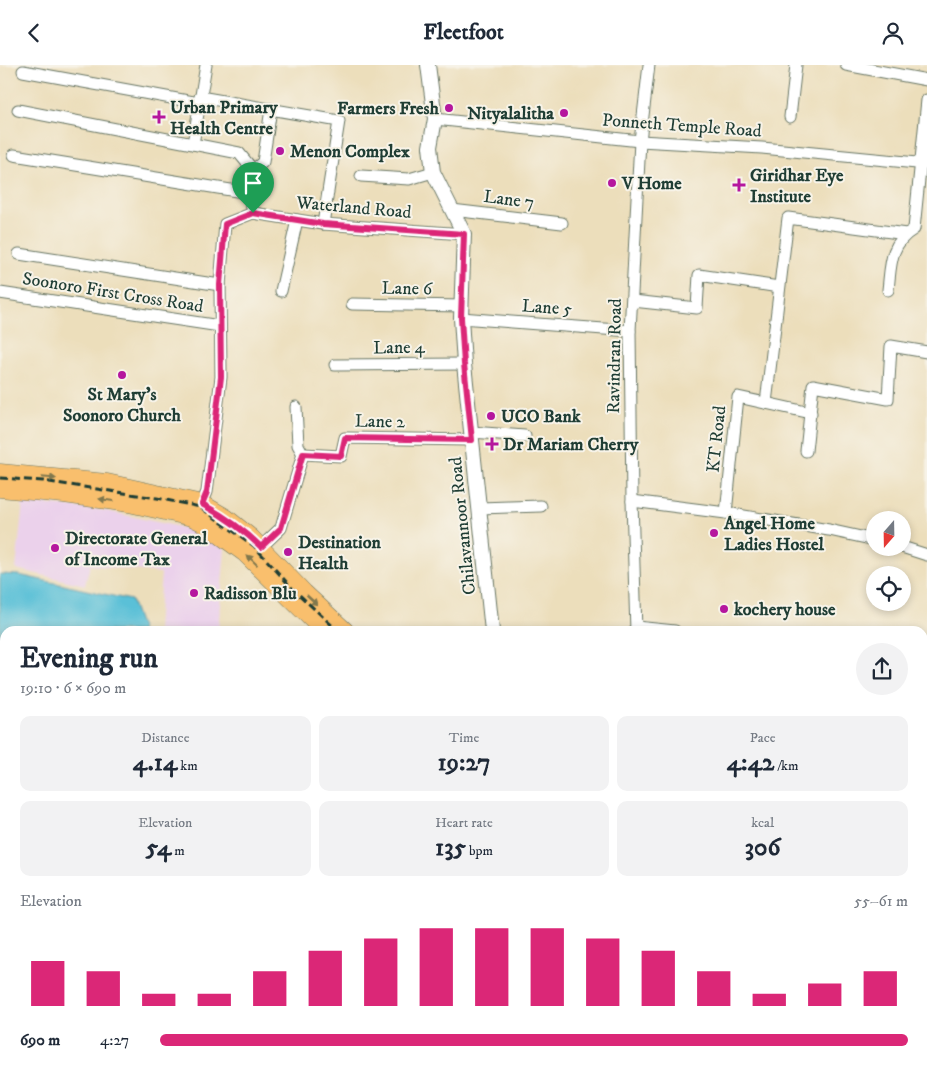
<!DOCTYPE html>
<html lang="en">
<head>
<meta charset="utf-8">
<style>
	:root { --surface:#fff; --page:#f2f2f3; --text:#1f2937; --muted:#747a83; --accent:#db2777 }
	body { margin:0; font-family:"IM FELL DW Pica",serif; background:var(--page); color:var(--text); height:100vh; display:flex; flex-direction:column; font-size:19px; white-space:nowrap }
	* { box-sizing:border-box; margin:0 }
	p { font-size:16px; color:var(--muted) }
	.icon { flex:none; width:28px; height:28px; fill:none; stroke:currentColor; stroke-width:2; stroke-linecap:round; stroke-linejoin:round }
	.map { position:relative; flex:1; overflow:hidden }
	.drawer { position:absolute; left:0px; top:561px; width:928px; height:444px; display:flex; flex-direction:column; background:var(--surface); border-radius:15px 15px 0 0; box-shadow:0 2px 8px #0003 }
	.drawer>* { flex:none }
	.needle { width:32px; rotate:200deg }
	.controls { position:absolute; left:866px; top:446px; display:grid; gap:10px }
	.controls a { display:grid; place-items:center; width:45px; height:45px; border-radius:50%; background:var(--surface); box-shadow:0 2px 8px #0003; font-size:25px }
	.pin { position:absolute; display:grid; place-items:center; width:42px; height:42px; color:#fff; margin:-51px -21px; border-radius:50% 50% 50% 0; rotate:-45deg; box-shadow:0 0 5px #0007 }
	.pin .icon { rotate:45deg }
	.round { display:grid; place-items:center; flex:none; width:52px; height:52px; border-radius:26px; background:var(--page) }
	.summary { display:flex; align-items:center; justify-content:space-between; height:85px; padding:0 20px }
	h1 { font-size:28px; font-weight:800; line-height:38px }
	.stats { display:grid; grid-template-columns:repeat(3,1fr); gap:8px; height:85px; padding:5px 20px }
	.stats div { display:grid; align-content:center; border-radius:10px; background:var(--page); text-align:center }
	.stats b { font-size:25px; font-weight:800 }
	.stats small { font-size:14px; font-weight:400 }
	.stats p { font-size:14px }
	.chart { height:140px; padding:10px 20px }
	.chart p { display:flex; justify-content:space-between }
	.chart svg { width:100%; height:90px; margin-top:5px; stroke:var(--accent); stroke-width:6 }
	ul { padding:0 20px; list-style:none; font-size:16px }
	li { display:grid; grid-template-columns:80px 60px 1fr; align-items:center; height:38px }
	li i { height:12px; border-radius:6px; background:var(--accent) }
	header { display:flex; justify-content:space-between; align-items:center; height:65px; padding:0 20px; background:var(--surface); font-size:22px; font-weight:800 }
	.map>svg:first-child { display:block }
	.built { fill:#ebd1eb }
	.water { fill:#5ac0d7; stroke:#3c7e86 }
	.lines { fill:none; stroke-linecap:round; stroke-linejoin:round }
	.minor-casing { stroke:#677563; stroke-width:13 }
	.tertiary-casing { stroke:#677563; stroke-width:16 }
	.primary-casing { stroke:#677563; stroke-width:19 }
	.minor { stroke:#fff; stroke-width:11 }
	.tertiary { stroke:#fff; stroke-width:14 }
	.primary { stroke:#f9bf6d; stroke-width:18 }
	.rail { stroke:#1f3d34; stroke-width:3; stroke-dasharray:8 4; stroke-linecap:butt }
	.oneway { fill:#81784e }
	.route-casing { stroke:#fff; stroke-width:10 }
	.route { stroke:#db2777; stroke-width:6 }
	.poi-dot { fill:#b5179e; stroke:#f7f3e8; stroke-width:2 }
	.labels { text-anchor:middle; stroke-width:4; stroke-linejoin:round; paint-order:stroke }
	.poi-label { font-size:18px; font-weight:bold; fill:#1f3d34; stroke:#f7f3e8; text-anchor:start }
	.street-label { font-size:18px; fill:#1f3d34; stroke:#f7f3e8 }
</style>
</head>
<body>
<header><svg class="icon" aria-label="back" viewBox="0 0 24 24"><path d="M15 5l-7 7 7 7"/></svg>Fleetfoot<svg class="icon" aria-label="person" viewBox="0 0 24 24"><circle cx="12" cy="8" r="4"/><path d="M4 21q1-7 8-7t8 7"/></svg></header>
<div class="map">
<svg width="927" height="1004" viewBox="0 0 927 1004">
	<rect width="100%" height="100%" fill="#f7f3e8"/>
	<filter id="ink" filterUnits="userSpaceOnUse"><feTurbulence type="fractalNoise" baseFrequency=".02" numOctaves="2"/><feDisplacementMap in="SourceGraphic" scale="10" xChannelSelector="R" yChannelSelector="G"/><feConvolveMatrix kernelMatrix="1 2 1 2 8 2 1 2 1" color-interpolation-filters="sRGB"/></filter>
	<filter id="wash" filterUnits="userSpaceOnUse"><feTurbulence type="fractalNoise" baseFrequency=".0096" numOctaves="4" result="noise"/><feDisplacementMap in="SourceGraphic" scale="20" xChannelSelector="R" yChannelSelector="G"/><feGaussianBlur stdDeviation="1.12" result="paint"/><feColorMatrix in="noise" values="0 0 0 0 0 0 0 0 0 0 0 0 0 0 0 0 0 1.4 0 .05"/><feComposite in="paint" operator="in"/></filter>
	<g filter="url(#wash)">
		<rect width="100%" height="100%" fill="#ecdebb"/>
		<polygon class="built" points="23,437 102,445 198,466 216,475 225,484 218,566 157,566 161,508 90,500 85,520 16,504"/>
		<polygon class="water" points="0,509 19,510 131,535 142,566 5,566 5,1000 191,1000 192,1004 0,1004"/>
	</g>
	<g filter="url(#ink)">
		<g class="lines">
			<defs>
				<g id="minor">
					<polyline points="206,0 193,79 239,88 253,105 249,128 253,148"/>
					<polyline points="846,0 927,15"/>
					<polyline points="23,6 199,38"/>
					<polyline points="200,32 339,56 323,159"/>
					<polyline points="18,45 193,79"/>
					<polyline points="790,52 796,0"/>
					<polyline points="435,54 640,76 762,83 927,99"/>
					<polyline points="14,90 249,128"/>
					<polyline points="253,105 263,97 271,44"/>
					<polyline points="361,111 409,114 433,107"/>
					<polyline points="452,145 562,158"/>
					<polyline points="253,148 323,159 464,169"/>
					<polyline points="19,189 220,220"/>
					<path d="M888,225C891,200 889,179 914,164L927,35"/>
					<polyline points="281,226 297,155"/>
					<polyline points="0,228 220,261"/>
					<polyline points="633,236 697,243 699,210 779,222"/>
					<polyline points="352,239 462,241"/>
					<polyline points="461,253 630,266"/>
					<polyline points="335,300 464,299"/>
					<polyline points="766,338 788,153 906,169"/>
					<polyline points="471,367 525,371"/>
					<polyline points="806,386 813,320 888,334 891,281 927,287"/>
					<polyline points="303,389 341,391 345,373 472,375"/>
					<polyline points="632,436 726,448 829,465 875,475"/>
					<polyline points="202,439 207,427 221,312 220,220 225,159 253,148"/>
					<polyline points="480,443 541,441"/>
					<polyline points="726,448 738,332 811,348"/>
					<polyline points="261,482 281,463 303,389 298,380 296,342"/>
					<polyline points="902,482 927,490"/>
					<polyline points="636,562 675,566"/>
					<polyline points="636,566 632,436 630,266 640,76 649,0"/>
					<polyline points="922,602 927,603"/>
					<polyline points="922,646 927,647"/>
					<polyline points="922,708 927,709"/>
					<polyline points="922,929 927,914"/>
					<polyline points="536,1000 537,1004"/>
					<polyline points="345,1001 360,1004"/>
					<polyline points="414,1004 416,1000"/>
					<polyline points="902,1004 903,1000"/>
				</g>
				<polyline id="tertiary" points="428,0 435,54 430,82 433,107 464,169 461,253 464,299 492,566"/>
				<g id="primary">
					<polyline points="0,408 107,418 202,439 226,453 251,473 304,528 345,566"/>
					<polyline points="0,423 64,429 129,438 192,452 204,458 245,488 324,566"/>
					<polyline points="922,837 927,838"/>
					<polyline points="922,853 927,854"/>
				</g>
			</defs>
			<use href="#minor" class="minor-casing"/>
			<use href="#tertiary" class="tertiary-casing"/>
			<use href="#primary" class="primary-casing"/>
			<use href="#minor" class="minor"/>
			<use href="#tertiary" class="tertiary"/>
			<use href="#primary" class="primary"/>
			<g class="rail">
				<polyline points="0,413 43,416 157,433 200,442 254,481 292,523 338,566"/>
				<polyline points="922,843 927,844"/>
			</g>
		</g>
		<defs><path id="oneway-solid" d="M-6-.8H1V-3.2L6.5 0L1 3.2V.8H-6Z" transform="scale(1.25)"/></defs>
		<g class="oneway">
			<use href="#oneway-solid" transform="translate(49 413) rotate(5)"/>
			<use href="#oneway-solid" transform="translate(106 435) rotate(-172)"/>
			<use href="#oneway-solid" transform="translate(252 495) rotate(-136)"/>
			<use href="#oneway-solid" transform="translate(312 535) rotate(43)"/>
		</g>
	</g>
	<g class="lines" filter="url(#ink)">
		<defs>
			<path id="route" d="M253,148L323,159L464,169L461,253L464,299L472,375L345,373L341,391L303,389L281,463L261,482C244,465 224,451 202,439L207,427L221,312L220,220L225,159Z"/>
		</defs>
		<use href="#route" class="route-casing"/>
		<use href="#route" class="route"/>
	</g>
	<g class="poi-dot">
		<circle cx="449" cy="43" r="5"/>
		<circle cx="564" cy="48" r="5"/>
		<path d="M156.5 44.5h5v5h5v5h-5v5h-5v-5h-5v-5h5z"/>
		<circle cx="280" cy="86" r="5"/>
		<circle cx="612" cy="118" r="5"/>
		<path d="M736.5 112.5h5v5h5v5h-5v5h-5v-5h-5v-5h5z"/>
		<circle cx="122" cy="310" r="5"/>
		<circle cx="491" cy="351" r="5"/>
		<path d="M489.5 371.5h5v5h5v5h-5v5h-5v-5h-5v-5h5z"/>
		<circle cx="714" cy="468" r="5"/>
		<circle cx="55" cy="483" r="5"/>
		<circle cx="288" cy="487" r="5"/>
		<circle cx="194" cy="528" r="5"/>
		<circle cx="724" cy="544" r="5"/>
	</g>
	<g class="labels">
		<g class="poi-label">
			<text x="170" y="48">Urban Primary<tspan x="170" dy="21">Health Centre</tspan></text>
			<text x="439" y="49" text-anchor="end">Farmers Fresh</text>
			<text x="554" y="54" text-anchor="end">Nityalalitha</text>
			<text x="290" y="92">Menon Complex</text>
			<text x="750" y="116">Giridhar Eye<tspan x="750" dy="21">Institute</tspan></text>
			<text x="622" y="124">V Home</text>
			<text x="122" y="335" text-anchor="middle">St Mary's<tspan x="122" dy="21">Soonoro Church</tspan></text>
			<text x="501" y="357">UCO Bank</text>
			<text x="503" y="385">Dr Mariam Cherry</text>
			<text x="724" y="464">Angel Home<tspan x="724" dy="21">Ladies Hostel</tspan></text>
			<text x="65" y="479">Directorate General<tspan x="65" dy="21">of Income Tax</tspan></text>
			<text x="298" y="483">Destination<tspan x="298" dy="21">Health</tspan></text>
			<text x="204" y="534">Radisson Blu</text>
			<text x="734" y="550">kochery house</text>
		</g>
		<g class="street-label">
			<text transform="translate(682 60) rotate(4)" y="6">Ponneth Temple Road</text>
			<text transform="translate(509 134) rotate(7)" y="6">Lane 7</text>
			<text transform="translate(354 142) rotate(5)" y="6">Waterland Road</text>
			<text transform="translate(407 223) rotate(1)" y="6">Lane 6</text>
			<text transform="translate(113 227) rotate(9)" y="6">Soonoro First Cross Road</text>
			<text transform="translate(547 242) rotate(4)" y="6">Lane 5</text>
			<text transform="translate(399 282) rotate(-1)" y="6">Lane 4</text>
			<text transform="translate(614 291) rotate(-89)" y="6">Ravindran Road</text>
			<text transform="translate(380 356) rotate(1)" y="6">Lane 2</text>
			<text transform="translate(716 374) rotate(-84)" y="6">KT Road</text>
			<text transform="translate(462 461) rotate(-96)" y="6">Chilavannoor Road</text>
		</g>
	</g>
</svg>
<div class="controls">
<a><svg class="needle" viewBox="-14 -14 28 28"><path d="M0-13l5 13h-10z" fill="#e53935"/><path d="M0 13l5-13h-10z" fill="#747a83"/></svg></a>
<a><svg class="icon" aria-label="locate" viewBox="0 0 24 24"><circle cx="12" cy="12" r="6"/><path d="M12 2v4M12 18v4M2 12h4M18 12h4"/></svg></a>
</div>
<div class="pin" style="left:253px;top:148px;background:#1e9e55"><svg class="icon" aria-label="arrive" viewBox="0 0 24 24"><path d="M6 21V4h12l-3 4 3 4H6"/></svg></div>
<section class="drawer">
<div class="summary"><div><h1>Evening run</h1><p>19:10 · 6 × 690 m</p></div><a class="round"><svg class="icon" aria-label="share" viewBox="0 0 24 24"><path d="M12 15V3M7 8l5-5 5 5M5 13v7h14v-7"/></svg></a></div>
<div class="stats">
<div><p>Distance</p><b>4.14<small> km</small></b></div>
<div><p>Time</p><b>19:27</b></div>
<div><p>Pace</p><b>4:42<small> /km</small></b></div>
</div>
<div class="stats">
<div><p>Elevation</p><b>54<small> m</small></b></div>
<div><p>Heart rate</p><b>135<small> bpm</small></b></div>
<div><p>kcal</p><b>306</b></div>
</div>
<div class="chart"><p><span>Elevation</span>55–61 m</p>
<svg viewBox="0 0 160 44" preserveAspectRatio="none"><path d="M5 44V22M15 44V27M25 44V38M35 44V38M45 44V27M55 44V17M65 44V11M75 44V6M85 44V6M95 44V6M105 44V11M115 44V17M125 44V27M135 44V38M145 44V33M155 44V27"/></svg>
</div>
<ul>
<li><b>690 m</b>4:27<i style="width:100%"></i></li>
</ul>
</section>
</div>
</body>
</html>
